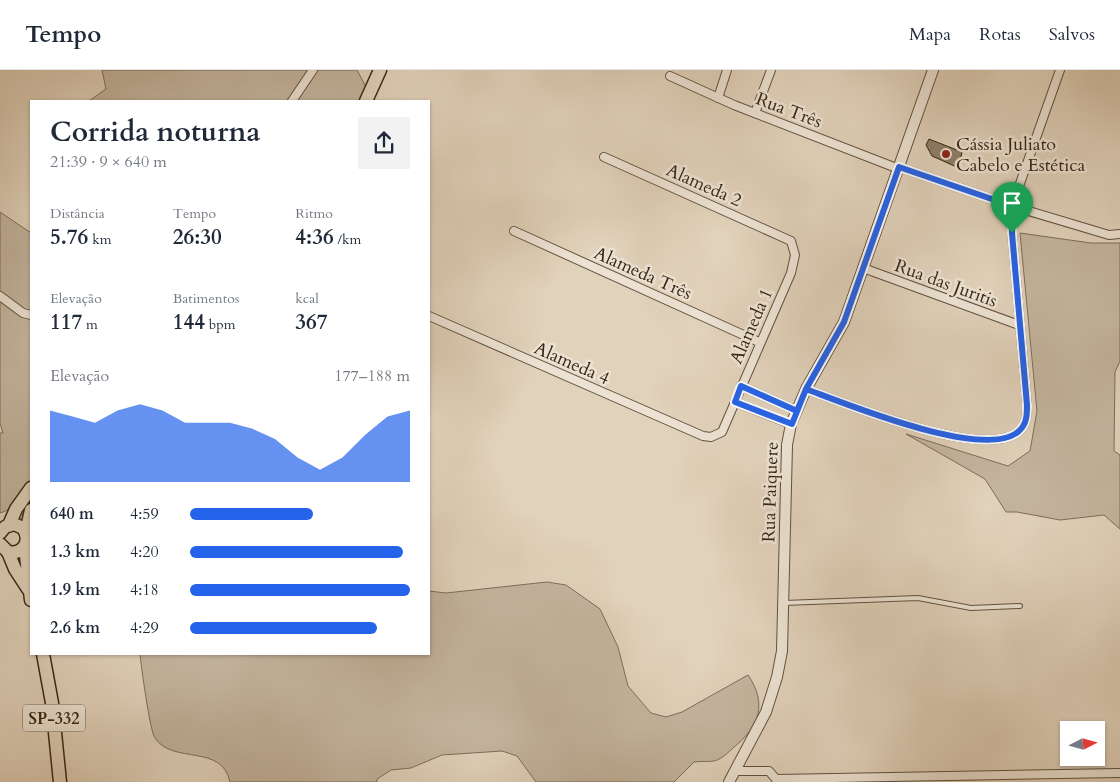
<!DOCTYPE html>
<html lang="pt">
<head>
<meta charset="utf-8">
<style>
	:root { --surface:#fff; --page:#f2f2f3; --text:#1f2937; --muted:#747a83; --line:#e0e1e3; --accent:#2563eb }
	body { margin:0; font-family:Cardo,serif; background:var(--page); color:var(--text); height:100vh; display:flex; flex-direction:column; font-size:19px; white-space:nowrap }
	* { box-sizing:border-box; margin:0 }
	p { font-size:16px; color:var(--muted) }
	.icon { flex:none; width:28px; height:28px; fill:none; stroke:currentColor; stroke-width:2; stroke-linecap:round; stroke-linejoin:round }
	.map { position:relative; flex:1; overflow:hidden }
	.side { position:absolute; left:30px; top:30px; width:400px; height:555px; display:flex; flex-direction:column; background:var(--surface); border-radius:0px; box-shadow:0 1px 4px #0004 }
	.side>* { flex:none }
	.needle { width:32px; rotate:84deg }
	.fabs { position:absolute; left:1060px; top:651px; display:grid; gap:10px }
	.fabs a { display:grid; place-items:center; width:45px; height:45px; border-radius:0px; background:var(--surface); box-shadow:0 1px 4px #0004; font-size:25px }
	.pin { position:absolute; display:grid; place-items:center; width:42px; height:42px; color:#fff; margin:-51px -21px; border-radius:50% 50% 50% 0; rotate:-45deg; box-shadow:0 0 5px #0007 }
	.pin .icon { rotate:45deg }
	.round { display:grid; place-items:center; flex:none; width:52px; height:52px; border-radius:0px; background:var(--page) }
	.head { display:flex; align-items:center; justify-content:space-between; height:85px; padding:0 20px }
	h1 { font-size:28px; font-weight:700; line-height:38px }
	.stats { display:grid; grid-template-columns:repeat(3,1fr); gap:8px; height:85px; padding:5px 20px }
	.stats div { display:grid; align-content:center }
	.stats b { font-size:21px; font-weight:700 }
	.stats small { font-size:14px; font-weight:400 }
	.stats p { font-size:14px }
	.chart { height:140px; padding:10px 20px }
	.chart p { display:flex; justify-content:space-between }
	.chart svg { width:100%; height:90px; margin-top:5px; fill:var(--accent); opacity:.7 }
	ul { padding:0 20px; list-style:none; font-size:16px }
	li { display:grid; grid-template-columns:80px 60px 1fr; align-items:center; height:38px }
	li i { height:12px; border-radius:6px; background:var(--accent) }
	header { display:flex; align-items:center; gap:30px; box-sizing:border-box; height:70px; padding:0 25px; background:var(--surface); border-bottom:1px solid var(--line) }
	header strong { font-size:24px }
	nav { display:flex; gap:28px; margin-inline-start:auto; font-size:18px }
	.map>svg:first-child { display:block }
	.green { fill:#c4b59f; stroke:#7d6e5a }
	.building { fill:#8f806b; stroke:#362714 }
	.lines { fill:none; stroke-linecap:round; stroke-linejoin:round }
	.service-casing { stroke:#61523e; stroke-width:6 }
	.minor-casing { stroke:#61523e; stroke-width:10 }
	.tertiary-casing { stroke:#61523e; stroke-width:12 }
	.primary-casing { stroke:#362714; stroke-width:15 }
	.service { stroke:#ece2d3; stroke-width:4 }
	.minor { stroke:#ece2d3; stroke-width:8 }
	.tertiary { stroke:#ece2d3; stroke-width:10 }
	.primary { stroke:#e1d2bb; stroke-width:12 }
	.route-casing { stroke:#fff; stroke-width:10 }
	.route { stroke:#2563eb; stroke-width:6 }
	.poi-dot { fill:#8f2418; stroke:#ece2d3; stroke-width:2 }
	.labels { text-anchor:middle; stroke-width:5; stroke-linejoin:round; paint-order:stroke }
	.shield { fill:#ece2d3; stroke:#6d5f4d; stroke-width:1 }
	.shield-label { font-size:16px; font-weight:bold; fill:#362714 }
	.street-label { font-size:18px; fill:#362714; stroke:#ece2d3 }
	.poi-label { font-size:18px; fill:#362714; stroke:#ece2d3; text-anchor:start }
</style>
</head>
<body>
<header>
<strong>Tempo</strong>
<nav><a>Mapa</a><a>Rotas</a><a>Salvos</a></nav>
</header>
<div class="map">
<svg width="1120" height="712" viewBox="0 0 1120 712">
	<rect width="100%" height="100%" fill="#e1d2bb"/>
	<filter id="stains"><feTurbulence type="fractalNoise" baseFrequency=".004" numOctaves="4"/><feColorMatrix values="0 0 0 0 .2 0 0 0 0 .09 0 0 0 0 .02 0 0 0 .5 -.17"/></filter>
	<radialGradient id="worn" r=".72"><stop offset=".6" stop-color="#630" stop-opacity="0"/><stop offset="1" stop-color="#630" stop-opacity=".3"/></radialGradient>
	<g class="green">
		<polygon points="102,0 357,0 366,17 370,31 89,31 106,19"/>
		<path d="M0,142L31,163V422C20,428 12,440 0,443V363H3L0,353Z"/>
		<polygon points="1020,163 1091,173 1120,173 1120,291 1115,302 1114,381 1120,385 1120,459 1104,445 1060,450 1017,442 1006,442 985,409 906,364 1008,396 1030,381 1037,341"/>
		<path d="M547,512L566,515L600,539L618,577L628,616L651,643L666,647L682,642L748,605C768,634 759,657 733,678C728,683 720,690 714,691C708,692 701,691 694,692L674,712H536L517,686L502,681L442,685L411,698L391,700L377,709V712H230C222,673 173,695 155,668C150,662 141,595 140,584H429V521L446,523Z"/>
	</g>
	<polygon class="building" points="929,69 962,82 959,98 932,86 926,75"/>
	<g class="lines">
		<defs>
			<polyline id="service" points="784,533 918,528 971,538 1020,536"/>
			<g id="minor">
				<polyline points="670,6 734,35 899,99"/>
				<polyline points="718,28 727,0"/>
				<polyline points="292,31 313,0"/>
				<polyline points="755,43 771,0"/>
				<polyline points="899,97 1012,136 1109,165 1120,164"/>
				<polyline points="514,161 759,272"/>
				<polyline points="863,198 1019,255"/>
				<polyline points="0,226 23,243 31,245"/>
				<polyline points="429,246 703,366 711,367 722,362 791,203 795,185 791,171 604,87"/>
				<polyline points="741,316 797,341"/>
				<path d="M806,319C844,333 989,393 1020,360C1027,353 1027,344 1027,335L1012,163V136L1060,0"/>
				<polyline points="735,332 791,354"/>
				<polyline points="736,701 769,701 776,709"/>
				<polyline points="776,709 1120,703"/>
			</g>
			<polyline id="tertiary" points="729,712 766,642 777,607 782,581 787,375 791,354 806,319 844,252 933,0"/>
			<g id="primary">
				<polyline points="366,31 380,0"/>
				<polyline points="9,455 16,439 31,418"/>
				<polyline points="26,462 31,440"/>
				<path d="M0,463L5,457L14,454L23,458C32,471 23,485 8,482L0,474"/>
				<polyline points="25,477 31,530"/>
				<polyline points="8,482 15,499 28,519"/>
				<polyline points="43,584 52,633 60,712"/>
			</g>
		</defs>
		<use href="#service" class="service-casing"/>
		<use href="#minor" class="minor-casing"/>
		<use href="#tertiary" class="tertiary-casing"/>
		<use href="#primary" class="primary-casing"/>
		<use href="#service" class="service"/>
		<use href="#minor" class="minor"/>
		<use href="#tertiary" class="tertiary"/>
		<use href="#primary" class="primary"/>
	</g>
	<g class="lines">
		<defs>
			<path id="route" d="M1012,163V136L899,97L844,252L806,319L792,354L735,332L741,316L797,341L806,319C844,333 989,393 1020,360C1027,353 1027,344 1027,335L1012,163"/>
		</defs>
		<use href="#route" class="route-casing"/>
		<use href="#route" class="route"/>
	</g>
	<circle class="poi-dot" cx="946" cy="84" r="5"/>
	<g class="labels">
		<rect class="shield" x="23" y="634.5" width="62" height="27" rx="4"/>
		<g class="shield-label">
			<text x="54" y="654">SP-332</text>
		</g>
		<g class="street-label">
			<text transform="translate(789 40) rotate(21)" y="6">Rua Três</text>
			<text transform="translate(704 115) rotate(24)" y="6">Alameda 2</text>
			<text transform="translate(643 203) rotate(24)" y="6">Alameda Três</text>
			<text transform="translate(946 213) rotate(20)" y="6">Rua das Juritis</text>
			<text transform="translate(751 256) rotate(-66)" y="6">Alameda 1</text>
			<text transform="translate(572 293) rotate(24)" y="6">Alameda 4</text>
			<text transform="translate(770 422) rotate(-88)" y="6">Rua Paiquere</text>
		</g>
		<g class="poi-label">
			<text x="956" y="80">Cássia Juliato<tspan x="956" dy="21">Cabelo e Estética</tspan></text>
		</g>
	</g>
	<rect width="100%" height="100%" filter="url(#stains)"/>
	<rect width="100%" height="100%" fill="url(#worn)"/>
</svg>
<div class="fabs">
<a><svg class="needle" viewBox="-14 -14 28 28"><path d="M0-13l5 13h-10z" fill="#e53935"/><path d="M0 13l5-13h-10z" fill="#747a83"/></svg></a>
</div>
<div class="pin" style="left:1012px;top:163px;background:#1e9e55"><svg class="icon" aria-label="arrive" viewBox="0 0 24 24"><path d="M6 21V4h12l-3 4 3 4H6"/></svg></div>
<section class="side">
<div class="head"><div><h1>Corrida noturna</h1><p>21:39 · 9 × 640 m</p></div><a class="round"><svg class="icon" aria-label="share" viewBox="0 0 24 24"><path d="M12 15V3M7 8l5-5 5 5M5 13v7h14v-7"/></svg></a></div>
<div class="stats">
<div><p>Distância</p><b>5.76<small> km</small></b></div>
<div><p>Tempo</p><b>26:30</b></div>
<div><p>Ritmo</p><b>4:36<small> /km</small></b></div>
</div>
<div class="stats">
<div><p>Elevação</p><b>117<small> m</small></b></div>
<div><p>Batimentos</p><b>144<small> bpm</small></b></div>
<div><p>kcal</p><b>367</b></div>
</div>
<div class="chart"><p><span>Elevação</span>177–188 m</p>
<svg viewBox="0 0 160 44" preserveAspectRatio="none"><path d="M0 44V9L10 12L20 15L30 9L40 6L50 9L60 15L70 15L80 15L90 18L100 23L110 32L120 38L130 32L140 21L150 12L160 9V44z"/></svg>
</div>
<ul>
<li><b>640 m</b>4:59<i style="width:56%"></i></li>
<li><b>1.3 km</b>4:20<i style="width:97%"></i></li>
<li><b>1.9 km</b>4:18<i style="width:100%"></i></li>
<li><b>2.6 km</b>4:29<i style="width:85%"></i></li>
</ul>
</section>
</div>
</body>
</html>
